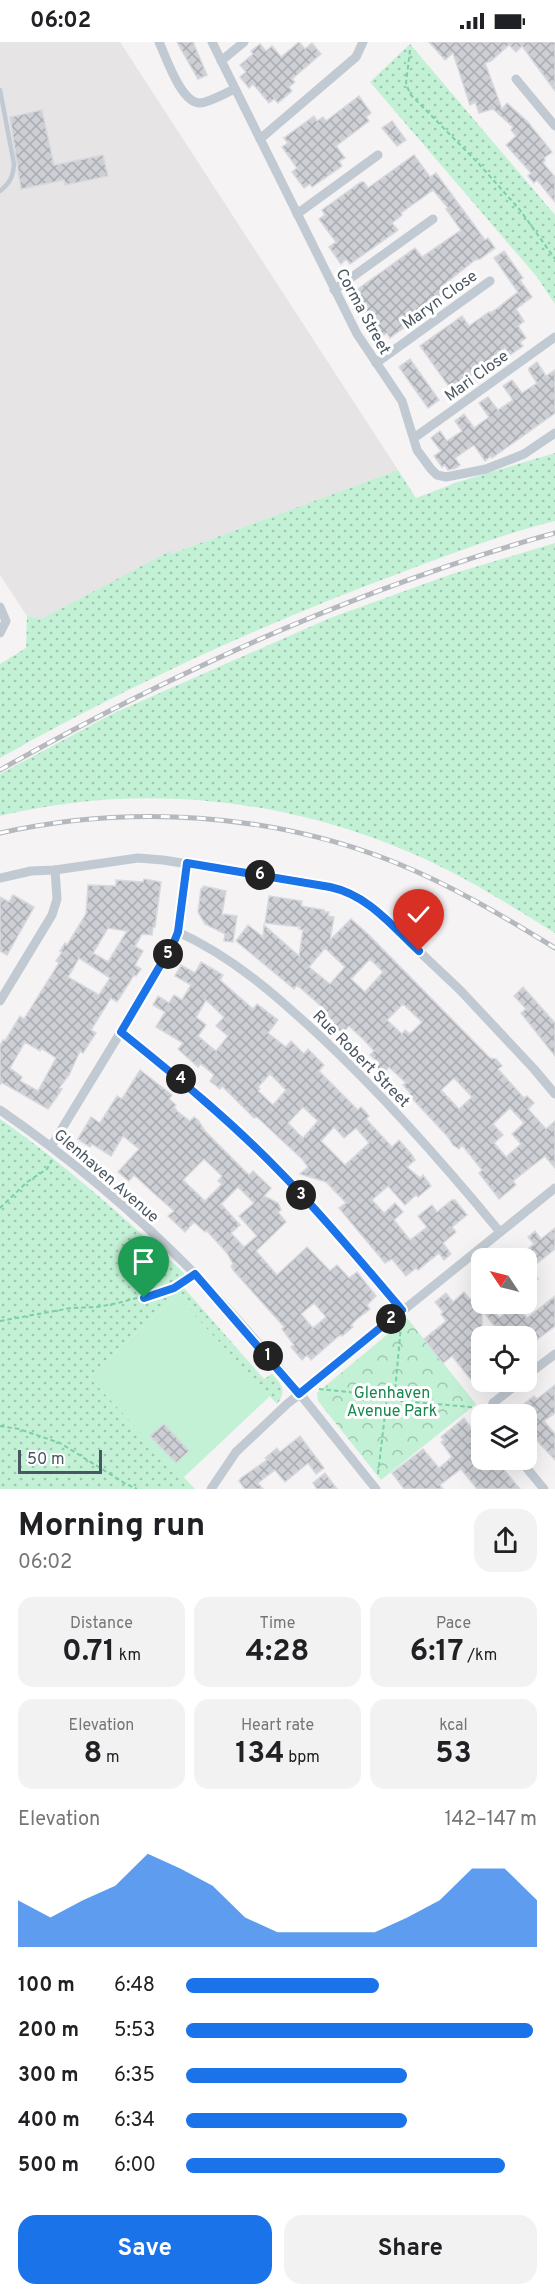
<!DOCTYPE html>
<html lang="en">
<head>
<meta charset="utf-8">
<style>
	:root { --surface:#fff; --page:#f2f2f2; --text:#202124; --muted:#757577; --accent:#1a73e8 }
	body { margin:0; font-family:Overpass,sans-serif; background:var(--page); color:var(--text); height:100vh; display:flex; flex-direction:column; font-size:22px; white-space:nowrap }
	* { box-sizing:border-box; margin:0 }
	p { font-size:20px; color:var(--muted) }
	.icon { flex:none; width:33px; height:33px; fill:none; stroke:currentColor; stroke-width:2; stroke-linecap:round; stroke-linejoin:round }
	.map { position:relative; height:1447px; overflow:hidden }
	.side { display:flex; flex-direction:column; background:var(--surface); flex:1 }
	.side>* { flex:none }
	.needle { width:39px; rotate:305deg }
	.tools { position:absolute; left:471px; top:1206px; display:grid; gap:12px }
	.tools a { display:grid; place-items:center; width:66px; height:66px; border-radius:12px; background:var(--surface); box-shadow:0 6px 24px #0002; font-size:30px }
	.scale { position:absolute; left:18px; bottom:15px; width:84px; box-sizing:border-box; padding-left:6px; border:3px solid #4a5661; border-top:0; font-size:16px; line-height:21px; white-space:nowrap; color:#4a5661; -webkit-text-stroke:4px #fff; paint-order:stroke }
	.pin { position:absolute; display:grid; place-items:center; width:51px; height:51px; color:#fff; margin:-62px -26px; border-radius:50% 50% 50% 0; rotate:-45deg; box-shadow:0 0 6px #0007 }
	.pin .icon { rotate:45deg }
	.km { position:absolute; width:30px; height:30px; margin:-15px; border-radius:50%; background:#222; color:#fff; font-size:16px; line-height:30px; text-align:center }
	.round { display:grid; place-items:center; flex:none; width:63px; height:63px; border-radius:18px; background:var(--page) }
	.headline { display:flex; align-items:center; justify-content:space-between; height:102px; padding:0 18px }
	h1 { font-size:33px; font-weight:700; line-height:45px }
	.metrics { display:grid; grid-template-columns:repeat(3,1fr); gap:9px; height:102px; padding:6px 18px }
	.metrics div { display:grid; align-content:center; border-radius:15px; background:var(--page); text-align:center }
	.metrics b { font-size:30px; font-weight:700 }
	.metrics small { font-size:16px; font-weight:400 }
	.metrics p { font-size:16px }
	.chart { height:168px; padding:12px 18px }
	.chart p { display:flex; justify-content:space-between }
	.chart svg { width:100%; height:108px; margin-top:6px; fill:var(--accent); opacity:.7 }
	.cta { display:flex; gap:12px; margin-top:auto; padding:12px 18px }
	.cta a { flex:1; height:69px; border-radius:18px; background:var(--accent); color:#fff; font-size:24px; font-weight:700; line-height:69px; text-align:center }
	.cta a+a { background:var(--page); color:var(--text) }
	ul { padding:0 18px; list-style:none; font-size:20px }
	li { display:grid; grid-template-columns:96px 72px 1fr; align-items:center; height:45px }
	li i { height:15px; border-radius:8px; background:var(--accent) }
	.status { display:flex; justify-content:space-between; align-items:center; height:42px; padding:0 30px; background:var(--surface); direction:ltr }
	.status svg { height:16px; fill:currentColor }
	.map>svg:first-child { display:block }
	.education { fill:#e6e4e5 }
	.grass { fill:url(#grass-dots) }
	.park { fill:url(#park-crowns) }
	.pitch { fill:#c3f1d5 }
	.building { fill:url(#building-cross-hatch); stroke:#d7d9de; stroke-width:1.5; fill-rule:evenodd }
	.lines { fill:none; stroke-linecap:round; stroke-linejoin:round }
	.path { stroke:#7ad0a6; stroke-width:2; stroke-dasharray:4.5 3; stroke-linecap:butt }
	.service { stroke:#c1cad2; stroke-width:4.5 }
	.minor { stroke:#c1cad2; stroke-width:9 }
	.rail-casing { stroke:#b5b8bd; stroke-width:5 }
	.rail { stroke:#fff; stroke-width:3; stroke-dasharray:9; stroke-linecap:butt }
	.route-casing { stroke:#fff; stroke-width:12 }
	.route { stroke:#1a73e8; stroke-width:8 }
	.labels { text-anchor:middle; stroke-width:6; stroke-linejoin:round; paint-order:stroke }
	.street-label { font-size:16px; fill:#4a5661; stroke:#fff }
	.park-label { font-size:16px; fill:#17864f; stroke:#fff }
</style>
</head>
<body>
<div class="status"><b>06:02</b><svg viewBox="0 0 49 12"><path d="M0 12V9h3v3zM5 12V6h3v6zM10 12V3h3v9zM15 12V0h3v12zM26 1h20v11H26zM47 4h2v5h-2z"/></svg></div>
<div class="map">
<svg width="555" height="1447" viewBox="0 0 555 1447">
	<defs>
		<pattern id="grass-dots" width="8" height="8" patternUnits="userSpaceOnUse" patternTransform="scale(1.5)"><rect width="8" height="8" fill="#c3f1d5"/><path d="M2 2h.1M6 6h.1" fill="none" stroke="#a0c6b0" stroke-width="1.8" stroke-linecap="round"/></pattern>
		<pattern id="park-crowns" width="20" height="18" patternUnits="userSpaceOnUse" patternTransform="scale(1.5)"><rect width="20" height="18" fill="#c3f1d5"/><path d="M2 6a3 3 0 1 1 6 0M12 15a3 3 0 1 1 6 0" fill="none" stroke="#a0c6b0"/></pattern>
		<pattern id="building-cross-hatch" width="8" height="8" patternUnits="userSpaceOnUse" patternTransform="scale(1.5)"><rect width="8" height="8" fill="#cdcfd5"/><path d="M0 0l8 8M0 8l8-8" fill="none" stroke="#a8abb0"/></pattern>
	</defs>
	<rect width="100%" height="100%" fill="#f5f3f3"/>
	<polygon class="education" points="0,0 120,0 398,428 171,512 171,509 41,577 27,574 0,533"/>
	<g class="grass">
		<polygon points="410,2 555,173 555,262 537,235 370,40"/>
		<path d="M555,411V479C503,492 450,512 400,531C262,582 128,644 0,716V622L26,606L27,574L41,577L172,508L171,512L398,428L416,456L458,440Z"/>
		<path d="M555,501V891C524,872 493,852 461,835C320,760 155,736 0,774V732L112,672L330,576L452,532Z"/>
		<path d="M0,1077C65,1122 123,1175 182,1229L190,1238L184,1246L264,1337L272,1332C282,1343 287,1349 277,1362L176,1254L89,1335L195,1447H0Z"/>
	</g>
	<polygon class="park" points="407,1276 476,1362 381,1438 318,1359 317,1351"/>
	<polygon class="pitch" points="176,1254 270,1354 183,1436 89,1335"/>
	<g class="building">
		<polygon points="177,0 193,0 207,33 198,37"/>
		<polygon points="299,0 305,7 312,1 321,12 292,37 295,40 289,45 292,49 278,61 274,57 269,61 253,42 249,46 240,35 246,30 240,23 253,12 251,9 260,2 266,9 272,4 281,15"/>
		<polygon points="429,0 555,0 555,49 522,4 516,10 509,3 491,19 485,21 502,67 507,61 527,79 552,110 544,116 545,118 543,121 555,135 555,160 537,138 534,141 528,134 531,131 506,103 516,94 511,88 513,85 493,67 479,71 475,60 470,63 453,11 445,18"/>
		<polygon points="359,54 371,71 366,75 369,79 336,104 345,116 339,119 342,124 312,145 310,142 304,146 292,130 297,126 282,105 288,101 284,96 314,74 317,79 323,75 326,79"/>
		<polygon points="42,68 54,123 103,113 108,134 65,143 64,138 21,147 10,75"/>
		<polygon points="392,79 406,98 397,104 382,86"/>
		<polygon points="414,113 430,135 436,131 485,198 488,196 495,206 480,217 475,218 441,245 447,254 390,296 387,291 381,295 356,255 361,251 358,247 415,206 422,215 461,188 446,167 448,166 433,148 401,171 402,173 392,181 398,188 350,222 346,217 341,222 329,205 336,200 319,177 325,173 322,168 361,140 364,140 368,146"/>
		<polygon points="504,209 523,236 520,238 532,255 516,267 524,279 518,284 526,296 520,300 523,304 510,313 505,306 491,316 493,318 474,331 478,337 455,353 420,304 462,274 469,284 489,270 490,271 495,268 518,250 494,216"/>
		<polygon points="410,317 439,358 428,366 399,325"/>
		<polygon points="537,320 546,334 555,328 555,371 492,416 491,414 485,419 474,403 455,416 460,423 456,426 448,428 445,423 442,425 434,414 441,409 431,396 440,389 447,399 462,389 455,379 464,372 474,386 489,375 479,361 488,355 498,368 513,358 503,344 512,338 522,351 537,341 529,329 529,326"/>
		<path d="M144,837L161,840L155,885H153L152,893L142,892L135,904L143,909L135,923L141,927L136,934L134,933L117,960L111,956L91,988L96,991L83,1011L80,1009L69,1033L59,1046L62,1047L56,1056L48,1067L1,1040L0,1043V1004L3,998L5,999L20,974L24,977L59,921L56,919L62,910L60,909L65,901L67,903L86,872L88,843L116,844V838L143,840ZM108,886L127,889L108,920L93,911ZM79,916L110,936L99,953L68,935ZM25,1000L40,1009L41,1006L56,1016L38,1049L20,1039L22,1035L10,1026Z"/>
		<polygon points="204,844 226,849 222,872 237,874 233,900 224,899 225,892 205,882 198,870 201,847"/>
		<polygon points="13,853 34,865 7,913 0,909 0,855 9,860"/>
		<path d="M269,854L302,859L301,864L324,868V870H329L328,874L334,875L330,898L351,877L368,892L490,1016L496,1017L502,1024L498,1027L524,1056L527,1054L534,1061L528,1067L546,1087L555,1079V1126L545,1114L513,1139L516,1143L499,1157L479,1131L482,1128L462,1103L459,1107L453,1103L448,1095L409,1053L410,1051L403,1043L406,1041L389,1025L383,1032L373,1023L377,1019L370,1013L374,1009L364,998L349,984L342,991L332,982L334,980L321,968L323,966L313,957L297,943L294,947L236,899L248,883L263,895L264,883L299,914L303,888L299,887L300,885L265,881ZM325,906L345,925L330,942L309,925ZM370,917L383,930L365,950L351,937ZM403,962L422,980L410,992L405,988L402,992L387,978ZM454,1036L472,1055L459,1067L441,1048ZM510,1066L524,1081L512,1092L521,1102L506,1115L494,1101L503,1093L493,1082Z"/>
		<path d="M201,920L223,933L220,938L253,967L257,962L278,978L268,991L286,1005L291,999L304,1012L308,1007L324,1023L319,1029L358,1068L361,1065L365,1069L369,1074L366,1077L392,1105L399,1098L412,1113L415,1118L407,1125L420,1136L423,1133L431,1144L418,1155L416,1153L405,1163L388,1144L372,1158L384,1171L395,1161L403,1170L394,1178L410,1198L427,1185L418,1174L432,1163L437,1170L452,1158H455L467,1173L452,1185L456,1190L443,1201L451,1212L444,1218L439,1211L418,1228L416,1226L406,1234L392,1217L385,1221L339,1166L346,1161L326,1140L300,1132L308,1125L302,1117L257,1075L254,1076L222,1044L220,1047L210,1039L214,1033L201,1022L198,1025L178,1007L183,1001L156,985L165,970L153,963L158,954L169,961L174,953L182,958L191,943L175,934L181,923L195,931ZM206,958L224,975L216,984L228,994L216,1009L198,994L206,983L196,975ZM270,1032L286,1048L273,1063L258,1049L260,1047L258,1045ZM303,1065L318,1079L303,1096L288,1081ZM334,1085L344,1096L356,1086L369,1101L345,1123L321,1099Z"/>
		<polygon points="523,945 555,981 555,1014 521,971 526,967 514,954"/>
		<path d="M140,1028L172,1053L169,1057L176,1063L174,1065L177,1069L190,1079L194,1075L198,1078L205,1089L249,1133L253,1129L271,1146L264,1154L278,1161L281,1168L278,1170L286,1180L256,1209L277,1233L307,1205L330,1229L337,1223L349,1236L357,1230L376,1254L367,1263L370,1267L357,1277L351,1283L353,1285L342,1294L340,1293L311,1318L307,1313L302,1318L291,1305L294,1303L282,1287L284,1285L234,1229L231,1224L233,1222L227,1211L206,1188L205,1190L194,1180L185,1190L168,1174L174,1169L157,1154L134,1133L129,1139L118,1130L139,1107L123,1094L111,1114L92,1102L90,1105L78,1097L91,1075L100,1081L117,1054L122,1057ZM204,1117L222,1134L218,1139L222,1142L205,1159L183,1138ZM238,1145L254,1161L239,1174L257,1194L244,1205L231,1191L240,1183L221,1162ZM314,1261L326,1275L313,1286L301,1272Z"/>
		<polygon points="555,1186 555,1207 530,1227 538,1237 526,1246 526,1216 516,1216 534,1202 528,1195 535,1189 541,1197"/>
		<polygon points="482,1248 482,1262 488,1262 499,1276 516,1263 527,1276 555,1254 555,1284 526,1306 526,1294 512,1294 505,1286 499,1290 482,1268 482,1341 477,1345 452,1314 443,1321 424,1297 446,1279 441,1272 443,1270 435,1260 446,1251 453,1260 464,1250 470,1257"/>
		<polygon points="555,1343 555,1371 544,1379 555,1392 555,1418 526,1387 526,1372 511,1372 534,1354 537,1357"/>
		<polygon points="464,1376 482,1402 482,1418 496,1418 520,1447 477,1447 461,1427 440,1443 443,1447 404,1447 392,1431 423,1407 439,1426 452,1415 441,1400 444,1398 441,1395"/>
		<polygon points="164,1382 189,1409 176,1421 150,1394"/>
		<polygon points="300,1394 324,1426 316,1432 308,1421 285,1440 275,1428 258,1441 263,1447 245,1447 239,1439 241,1436 267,1418 265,1416 277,1406 280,1410"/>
		<polygon points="325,1431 337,1447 317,1447 313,1441"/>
	</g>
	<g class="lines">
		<g class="path">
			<polyline points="410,8 406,41 410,52 478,121 520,168 555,217"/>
			<polyline points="0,1166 27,1140 47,1127 52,1118"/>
			<polyline points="0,1279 71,1266 97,1265 118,1261 174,1246 186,1239"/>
			<polyline points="319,1347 386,1354 401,1359 482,1366"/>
			<polyline points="0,1384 19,1387 60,1401 126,1442 137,1447"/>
			<polyline points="378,1432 387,1355 395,1349 401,1284"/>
		</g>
		<path class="service" d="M0,48L14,122C13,135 10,141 0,149"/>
		<g class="minor">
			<path d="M159,0C166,15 181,61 200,61C211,60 225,51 235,47"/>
			<polyline points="212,0 357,292 402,359 417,408 431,427 437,433 446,435 486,427 524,412 555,391"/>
			<polyline points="221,19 244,0"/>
			<polyline points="516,37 555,84"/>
			<polyline points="260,97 356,15 363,0"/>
			<polyline points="297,172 378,113"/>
			<polyline points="334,248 433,177"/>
			<polyline points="376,321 490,239"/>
			<polyline points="414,396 555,295"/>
			<polyline points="0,565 6,579 0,591"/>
			<polyline points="0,836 31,829 55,828 138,816 163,818 330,845 351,851 369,862 460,948 534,1027 555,1052"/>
			<path d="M178,890C233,915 277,954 321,995C386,1056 444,1122 500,1190"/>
			<polyline points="0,959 52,873 57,857 55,828"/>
			<path d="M121,990C177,1035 232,1080 282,1132C324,1175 363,1222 402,1268"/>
			<path d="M0,1068C70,1116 135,1171 194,1231C260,1298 317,1374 376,1447"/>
			<polyline points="52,1103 170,909 178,890 187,821"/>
			<polyline points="526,1334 555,1312"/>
			<polyline points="490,1372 493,1361 520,1340"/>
			<polyline points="520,1418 544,1447"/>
			<polyline points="211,1447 236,1410 287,1362 555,1146"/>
		</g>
		<defs>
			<g id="rail">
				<path d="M0,728C175,629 361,545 555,491"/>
				<path d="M0,791C130,762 270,771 394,820C451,843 503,874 555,906"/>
			</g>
		</defs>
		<use href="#rail" class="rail-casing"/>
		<use href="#rail" class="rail"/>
	</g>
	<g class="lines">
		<defs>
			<path id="route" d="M144,1256L174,1246L195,1232L299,1352L402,1268C363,1222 324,1175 282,1132C232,1080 177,1035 121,990L174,900L178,890L187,821L330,845C368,853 392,884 419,909"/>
		</defs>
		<use href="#route" class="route-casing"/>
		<use href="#route" class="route"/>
	</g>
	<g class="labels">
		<g class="street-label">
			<text transform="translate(439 257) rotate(-36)" y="6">Maryn Close</text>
			<text transform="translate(364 269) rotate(61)" y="6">Corma Street</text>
			<text transform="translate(476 333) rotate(-36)" y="6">Mari Close</text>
			<text transform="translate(362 1016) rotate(45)" y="6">Rue Robert Street</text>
			<text transform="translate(107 1133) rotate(41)" y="6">Glenhaven Avenue</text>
		</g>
		<g class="park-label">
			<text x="392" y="1356">Glenhaven<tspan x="392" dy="18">Avenue Park</tspan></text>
		</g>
	</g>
</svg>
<div class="tools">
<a><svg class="needle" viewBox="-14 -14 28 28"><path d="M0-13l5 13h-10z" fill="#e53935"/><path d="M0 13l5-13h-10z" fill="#757577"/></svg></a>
<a><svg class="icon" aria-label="locate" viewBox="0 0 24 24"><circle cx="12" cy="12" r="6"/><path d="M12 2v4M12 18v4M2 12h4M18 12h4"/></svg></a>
<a><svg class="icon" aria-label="layers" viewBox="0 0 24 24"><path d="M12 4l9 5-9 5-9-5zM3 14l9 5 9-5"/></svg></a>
</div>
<div class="scale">50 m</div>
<div class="pin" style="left:144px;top:1256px;background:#1e9e55"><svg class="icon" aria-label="arrive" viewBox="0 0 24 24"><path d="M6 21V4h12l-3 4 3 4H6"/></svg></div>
<div class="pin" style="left:419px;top:909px;background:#d93025"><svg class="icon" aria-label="check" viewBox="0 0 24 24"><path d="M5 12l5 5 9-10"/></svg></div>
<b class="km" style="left:268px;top:1314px">1</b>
<b class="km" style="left:391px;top:1277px">2</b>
<b class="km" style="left:301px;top:1153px">3</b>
<b class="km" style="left:181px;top:1037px">4</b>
<b class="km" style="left:168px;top:912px">5</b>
<b class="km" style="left:260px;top:833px">6</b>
</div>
<section class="side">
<div class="headline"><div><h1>Morning run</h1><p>06:02</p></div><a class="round"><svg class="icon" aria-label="share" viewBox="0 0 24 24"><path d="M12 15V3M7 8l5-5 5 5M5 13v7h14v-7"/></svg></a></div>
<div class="metrics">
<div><p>Distance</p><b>0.71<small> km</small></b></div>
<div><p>Time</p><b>4:28</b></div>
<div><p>Pace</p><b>6:17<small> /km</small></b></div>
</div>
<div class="metrics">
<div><p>Elevation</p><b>8<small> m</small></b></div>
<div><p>Heart rate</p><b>134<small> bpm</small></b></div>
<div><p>kcal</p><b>53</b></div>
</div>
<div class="chart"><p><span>Elevation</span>142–147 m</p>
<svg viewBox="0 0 160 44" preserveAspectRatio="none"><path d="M0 44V25L10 32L20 25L30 19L40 6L50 12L60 19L70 32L80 38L90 38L100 38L110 38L120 32L130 25L140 12L150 12L160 25V44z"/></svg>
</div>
<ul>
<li><b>100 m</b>6:48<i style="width:55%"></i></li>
<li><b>200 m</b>5:53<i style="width:99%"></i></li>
<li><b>300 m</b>6:35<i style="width:63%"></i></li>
<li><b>400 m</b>6:34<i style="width:63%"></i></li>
<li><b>500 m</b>6:00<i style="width:91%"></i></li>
</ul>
<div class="cta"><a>Save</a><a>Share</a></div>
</section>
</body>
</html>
